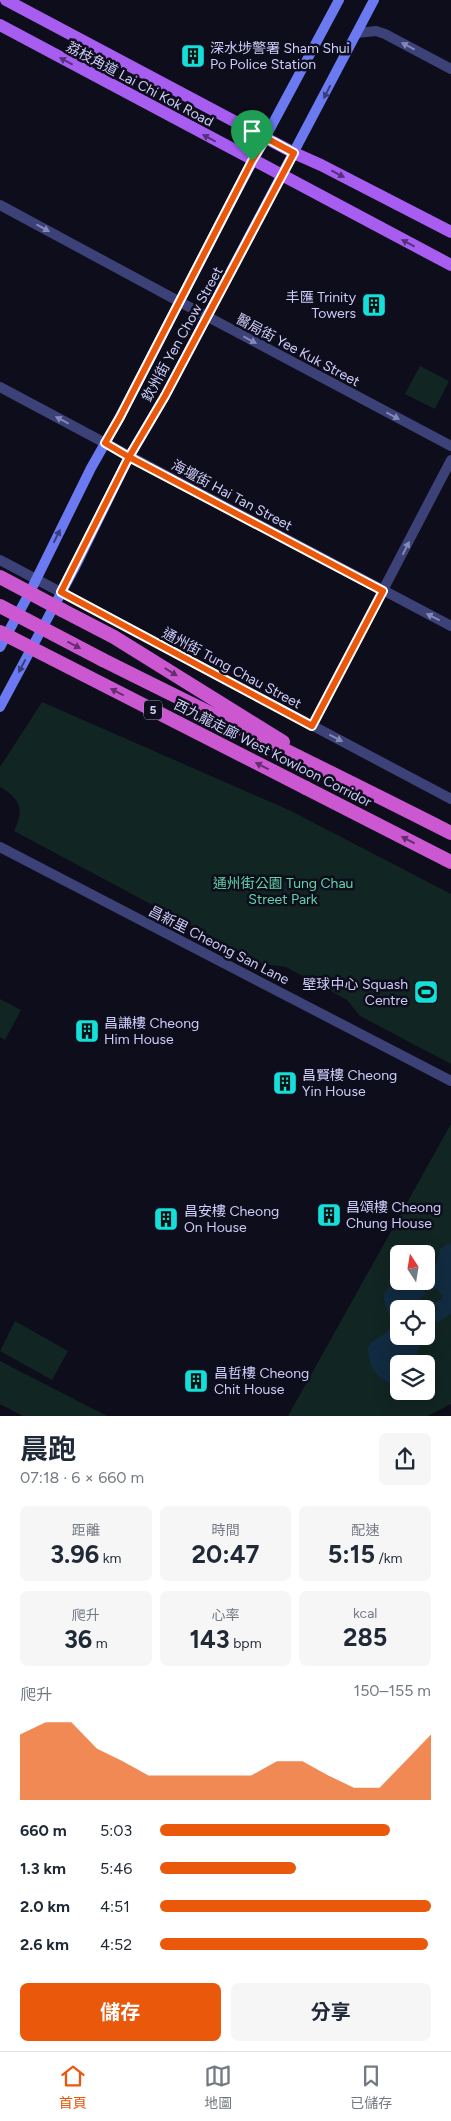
<!DOCTYPE html>
<html lang="zh-TW">
<head>
<meta charset="utf-8">
<style>
	:root { --surface:#fff; --page:#f6f6f7; --text:#1f2937; --muted:#747a83; --line:#e0e1e3; --accent:#ea580c }
	body { margin:0; font-family:Figtree,"Noto Sans TC",sans-serif; background:var(--page); color:var(--text); height:100vh; display:flex; flex-direction:column; font-size:19px; white-space:nowrap }
	* { box-sizing:border-box; margin:0 }
	p { font-size:16px; color:var(--muted) }
	.icon { flex:none; width:28px; height:28px; fill:none; stroke:currentColor; stroke-width:2; stroke-linecap:round; stroke-linejoin:round }
	.map { position:relative; height:1416px; overflow:hidden }
	.drawer { display:flex; flex-direction:column; background:var(--surface); flex:1 }
	.drawer>* { flex:none }
	.needle { width:32px; rotate:348deg }
	.tools { position:absolute; left:390px; top:1245px; display:grid; gap:10px }
	.tools a { display:grid; place-items:center; width:45px; height:45px; border-radius:8px; background:var(--surface); box-shadow:0 5px 20px #0002; font-size:25px }
	.pin { position:absolute; display:grid; place-items:center; width:42px; height:42px; color:#fff; margin:-51px -21px; border-radius:50% 50% 50% 0; rotate:-45deg; box-shadow:0 0 5px #0007 }
	.pin .icon { rotate:45deg }
	.round { display:grid; place-items:center; flex:none; width:52px; height:52px; border-radius:8px; background:var(--page) }
	.headline { display:flex; align-items:center; justify-content:space-between; height:85px; padding:0 20px }
	h1 { font-size:28px; font-weight:700; line-height:38px }
	.figures { display:grid; grid-template-columns:repeat(3,1fr); gap:8px; height:85px; padding:5px 20px }
	.figures div { display:grid; align-content:center; border-radius:8px; background:var(--page); text-align:center }
	.figures b { font-size:25px; font-weight:700 }
	.figures small { font-size:14px; font-weight:400 }
	.figures p { font-size:14px }
	.chart { height:140px; padding:10px 20px }
	.chart p { display:flex; justify-content:space-between }
	.chart svg { width:100%; height:90px; margin-top:5px; fill:var(--accent); opacity:.7 }
	.primary-button { display:flex; gap:10px; margin-top:auto; padding:10px 20px }
	.primary-button a { flex:1; height:58px; border-radius:8px; background:var(--accent); color:#fff; font-size:20px; font-weight:700; line-height:58px; text-align:center }
	.primary-button a+a { background:var(--page); color:var(--text) }
	ul { padding:0 20px; list-style:none; font-size:16px }
	li { display:grid; grid-template-columns:80px 60px 1fr; align-items:center; height:38px }
	li i { height:12px; border-radius:6px; background:var(--accent) }
	.menu { display:flex; justify-content:space-around; align-items:center; height:70px; border-top:1px solid var(--line); background:var(--surface); font-size:14px; color:var(--muted) }
	.menu a { display:grid; justify-items:center; gap:2px }
	.menu .current { color:var(--accent) }
	.map>svg:first-child { display:block }
	.green { fill:#112522; fill-rule:evenodd }
	.water { fill:#122b40 }
	.lines { fill:none; stroke-linecap:round; stroke-linejoin:round }
	.minor { stroke:#3c4277; stroke-width:10 }
	.tertiary { stroke:#3c4277; stroke-width:10 }
	.secondary { stroke:#6c7af2; stroke-width:10 }
	.primary { stroke:#a75ef0; stroke-width:12 }
	.trunk { stroke:#cb58d1; stroke-width:14 }
	.trunk-bridge { stroke:#cb58d1; stroke-width:14 }
	.oneway { fill:#8488b8 }
	.oneway2 { fill:#53317b }
	.oneway3 { fill:#383e7c }
	.oneway4 { fill:#632f6d }
	.route-casing { stroke:#fff; stroke-width:10 }
	.route { stroke:#ea580c; stroke-width:6 }
	.labels { text-anchor:middle; stroke-width:5; stroke-linejoin:round; paint-order:stroke }
	.shield { fill:#0e0d1c; stroke:#9493b7; stroke-width:1 }
	.shield-label { font-size:12px; font-weight:bold; fill:#cdcdfa }
	.poi-label { font-size:14px; fill:#cdcdfa; stroke:#0e0d1c; text-anchor:start }
	.street-label { font-size:14px; fill:#cdcdfa; stroke:#0e0d1c }
	.park-label { font-size:14px; fill:#60d3a7; stroke:#0e0d1c }
</style>
</head>
<body>
<div class="map">
<svg width="451" height="1416" viewBox="0 0 451 1416">
	<rect width="100%" height="100%" fill="#0e0d1c"/>
	<g class="green">
		<polygon points="420,366 449,381 435,409 405,394"/>
		<path d="M42,702L291,811L451,894V1064L360,1016L347,1000L286,967L263,964L14,831C25,809 20,798 0,787V767Z"/>
		<polygon points="0,999 21,1010 5,1040 0,1037"/>
		<path d="M451,1124V1404L428,1416H288ZM399,1254H426V1281H399ZM399,1309H426V1336H399ZM399,1364H426V1391H399Z"/>
		<polygon points="15,1321 68,1351 52,1380 0,1351"/>
		<polygon points="0,1361 107,1416 23,1416 0,1404"/>
	</g>
	<g class="water">
		<polygon points="448,1243 451,1244 451,1314 437,1323 431,1314 438,1309 434,1303 443,1298 437,1288 433,1290 426,1277 437,1262 440,1249"/>
		<path d="M398,1281L408,1282L411,1286L418,1281L426,1294L420,1298L426,1307L399,1309V1336H421V1343L417,1351V1364H399V1385C378,1383 368,1367 368,1347C373,1338 384,1337 389,1329C398,1311 367,1298 398,1281Z"/>
	</g>
	<g class="lines">
		<g class="minor">
			<polyline points="357,33 376,31 385,34 451,69"/>
			<polyline points="0,205 180,302"/>
			<polyline points="0,387 105,443"/>
			<polyline points="312,726 451,460"/>
			<polyline points="0,847 451,1081"/>
		</g>
		<g class="tertiary">
			<polyline points="180,302 451,446"/>
			<polyline points="105,443 451,626"/>
			<polyline points="0,560 451,799"/>
		</g>
		<g class="secondary">
			<polyline points="0,647 29,594 91,468 120,417 234,196 339,0"/>
			<polyline points="0,707 74,569 129,457 165,396 374,0"/>
		</g>
		<g class="primary">
			<polyline points="6,0 294,153 321,165 451,232"/>
			<polyline points="0,25 451,265"/>
		</g>
		<g class="trunk">
			<polyline points="62,610 114,637 283,742"/>
			<path d="M103,660C219,718 335,774 451,833"/>
			<polyline points="306,788 451,862"/>
		</g>
		<g class="trunk-bridge">
			<polyline points="0,577 62,610"/>
			<polyline points="0,606 103,660"/>
			<polyline points="0,632 306,788"/>
		</g>
	</g>
	<defs><path id="oneway-solid" d="M-6-.8H1V-3.2L6.5 0L1 3.2V.8H-6Z" transform="scale(1.25)"/></defs>
	<g class="oneway">
		<use href="#oneway-solid" transform="translate(408 46) rotate(-152)"/>
		<use href="#oneway-solid" transform="translate(43 228) rotate(29)"/>
		<use href="#oneway-solid" transform="translate(250 340) rotate(28)"/>
		<use href="#oneway-solid" transform="translate(393 416) rotate(28)"/>
		<use href="#oneway-solid" transform="translate(62 420) rotate(-152)"/>
		<use href="#oneway-solid" transform="translate(406 548) rotate(-63)"/>
		<use href="#oneway-solid" transform="translate(433 617) rotate(-153)"/>
		<use href="#oneway-solid" transform="translate(336 738) rotate(27)"/>
	</g>
	<g class="oneway2">
		<use href="#oneway-solid" transform="translate(66 61) rotate(-152)"/>
		<use href="#oneway-solid" transform="translate(209 138) rotate(-152)"/>
		<use href="#oneway-solid" transform="translate(338 174) rotate(28)"/>
		<use href="#oneway-solid" transform="translate(408 243) rotate(-152)"/>
	</g>
	<g class="oneway3">
		<use href="#oneway-solid" transform="translate(327 92) rotate(117)"/>
		<use href="#oneway-solid" transform="translate(57 536) rotate(-63)"/>
		<use href="#oneway-solid" transform="translate(22 666) rotate(118)"/>
	</g>
	<g class="oneway4">
		<use href="#oneway-solid" transform="translate(74 645) rotate(27)"/>
		<use href="#oneway-solid" transform="translate(171 672) rotate(32)"/>
		<use href="#oneway-solid" transform="translate(117 692) rotate(-153)"/>
		<use href="#oneway-solid" transform="translate(262 766) rotate(-153)"/>
		<use href="#oneway-solid" transform="translate(408 840) rotate(-153)"/>
	</g>
	<g class="lines">
		<defs>
			<polyline id="route" points="252,161 120,417 105,443 129,457 61,592 312,726 383,591 129,457 165,396 294,153 266,138 252,161"/>
		</defs>
		<use href="#route" class="route-casing"/>
		<use href="#route" class="route"/>
	</g>
	<defs>
		<symbol id="building-square" viewBox="-11 -11 22 22"><rect x="-9" y="-9" width="18" height="18" rx="4" fill="#14dfd9" stroke="#0e0d1c"/><path d="M-4-6H4V6H1V3H-1V6H-4ZM-2.5-4.3h1.7v1.8h-1.7ZM.8-4.3h1.7v1.8H.8ZM-2.5-1h1.7V.8h-1.7ZM.8-1h1.7V.8H.8Z" fill="#111"/></symbol>
		<symbol id="stadium-square" viewBox="-11 -11 22 22"><rect x="-9" y="-9" width="18" height="18" rx="4" fill="#14dfd9" stroke="#0e0d1c"/><path d="M0-5a6.5 5 0 1 0 0 10a6.5 5 0 1 0 0-10ZM-3.5-1.8h7v3.6h-7Z" fill="#111"/></symbol>
	</defs>
	<g fill-rule="evenodd">
		<use href="#building-square" x="179" y="42" width="28" height="28"/>
		<use href="#building-square" x="360" y="291" width="28" height="28"/>
		<use href="#stadium-square" x="412" y="978" width="28" height="28"/>
		<use href="#building-square" x="73" y="1017" width="28" height="28"/>
		<use href="#building-square" x="271" y="1069" width="28" height="28"/>
		<use href="#building-square" x="315" y="1201" width="28" height="28"/>
		<use href="#building-square" x="152" y="1205" width="28" height="28"/>
		<use href="#building-square" x="182" y="1367" width="28" height="28"/>
	</g>
	<g class="labels">
		<rect class="shield" x="144" y="700.5" width="18" height="19" rx="4"/>
		<g class="shield-label">
			<text x="153" y="714">5</text>
		</g>
		<g class="poi-label">
			<text x="210" y="53">深水埗警署 Sham Shui<tspan x="210" dy="16">Po Police Station</tspan></text>
			<text x="356" y="302" text-anchor="end">丰匯 Trinity<tspan x="356" dy="16">Towers</tspan></text>
			<text x="408" y="989" text-anchor="end">壁球中心 Squash<tspan x="408" dy="16">Centre</tspan></text>
			<text x="104" y="1028">昌謙樓 Cheong<tspan x="104" dy="16">Him House</tspan></text>
			<text x="302" y="1080">昌賢樓 Cheong<tspan x="302" dy="16">Yin House</tspan></text>
			<text x="346" y="1212">昌頌樓 Cheong<tspan x="346" dy="16">Chung House</tspan></text>
			<text x="184" y="1216">昌安樓 Cheong<tspan x="184" dy="16">On House</tspan></text>
			<text x="214" y="1378">昌哲樓 Cheong<tspan x="214" dy="16">Chit House</tspan></text>
		</g>
		<g class="street-label">
			<text transform="translate(140 84) rotate(28)" y="5">荔枝角道 Lai Chi Kok Road</text>
			<text transform="translate(182 334) rotate(-61)" y="5">欽州街 Yen Chow Street</text>
			<text transform="translate(298 350) rotate(28)" y="5">醫局街 Yee Kuk Street</text>
			<text transform="translate(232 495) rotate(28)" y="5">海壇街 Hai Tan Street</text>
			<text transform="translate(232 668) rotate(28)" y="5">通州街 Tung Chau Street</text>
			<text transform="translate(273 753) rotate(27)" y="5">西九龍走廊 West Kowloon Corridor</text>
			<text transform="translate(219 945) rotate(27)" y="5">昌新里 Cheong San Lane</text>
		</g>
		<g class="park-label">
			<text x="283" y="888">通州街公園 Tung Chau<tspan x="283" dy="16">Street Park</tspan></text>
		</g>
	</g>
</svg>
<div class="tools">
<a><svg class="needle" viewBox="-14 -14 28 28"><path d="M0-13l5 13h-10z" fill="#e53935"/><path d="M0 13l5-13h-10z" fill="#747a83"/></svg></a>
<a><svg class="icon" aria-label="locate" viewBox="0 0 24 24"><circle cx="12" cy="12" r="6"/><path d="M12 2v4M12 18v4M2 12h4M18 12h4"/></svg></a>
<a><svg class="icon" aria-label="layers" viewBox="0 0 24 24"><path d="M12 4l9 5-9 5-9-5zM3 14l9 5 9-5"/></svg></a>
</div>
<div class="pin" style="left:252px;top:161px;background:#1e9e55"><svg class="icon" aria-label="arrive" viewBox="0 0 24 24"><path d="M6 21V4h12l-3 4 3 4H6"/></svg></div>
</div>
<section class="drawer">
<div class="headline"><div><h1>晨跑</h1><p>07:18 · 6 × 660 m</p></div><a class="round"><svg class="icon" aria-label="share" viewBox="0 0 24 24"><path d="M12 15V3M7 8l5-5 5 5M5 13v7h14v-7"/></svg></a></div>
<div class="figures">
<div><p>距離</p><b>3.96<small> km</small></b></div>
<div><p>時間</p><b>20:47</b></div>
<div><p>配速</p><b>5:15<small> /km</small></b></div>
</div>
<div class="figures">
<div><p>爬升</p><b>36<small> m</small></b></div>
<div><p>心率</p><b>143<small> bpm</small></b></div>
<div><p>kcal</p><b>285</b></div>
</div>
<div class="chart"><p><span>爬升</span>150–155 m</p>
<svg viewBox="0 0 160 44" preserveAspectRatio="none"><path d="M0 44V12L10 6L20 6L30 19L40 25L50 32L60 32L70 32L80 32L90 32L100 25L110 25L120 32L130 38L140 38L150 25L160 12V44z"/></svg>
</div>
<ul>
<li><b>660 m</b>5:03<i style="width:85%"></i></li>
<li><b>1.3 km</b>5:46<i style="width:50%"></i></li>
<li><b>2.0 km</b>4:51<i style="width:100%"></i></li>
<li><b>2.6 km</b>4:52<i style="width:99%"></i></li>
</ul>
<div class="primary-button"><a>儲存</a><a>分享</a></div>
</section>
<nav class="menu">
<a class="current"><svg class="icon" aria-label="home" viewBox="0 0 24 24"><path d="M3 11l9-7 9 7M6 9v11h12V9"/></svg>首頁</a>
<a><svg class="icon" aria-label="map" viewBox="0 0 24 24"><path d="M3 6l6-2 6 2 6-2v14l-6 2-6-2-6 2zM9 4v14M15 6v14"/></svg>地圖</a>
<a><svg class="icon" aria-label="saved" viewBox="0 0 24 24"><path d="M7 4h10v16l-5-4-5 4z"/></svg>已儲存</a>
</nav>
</body>
</html>
